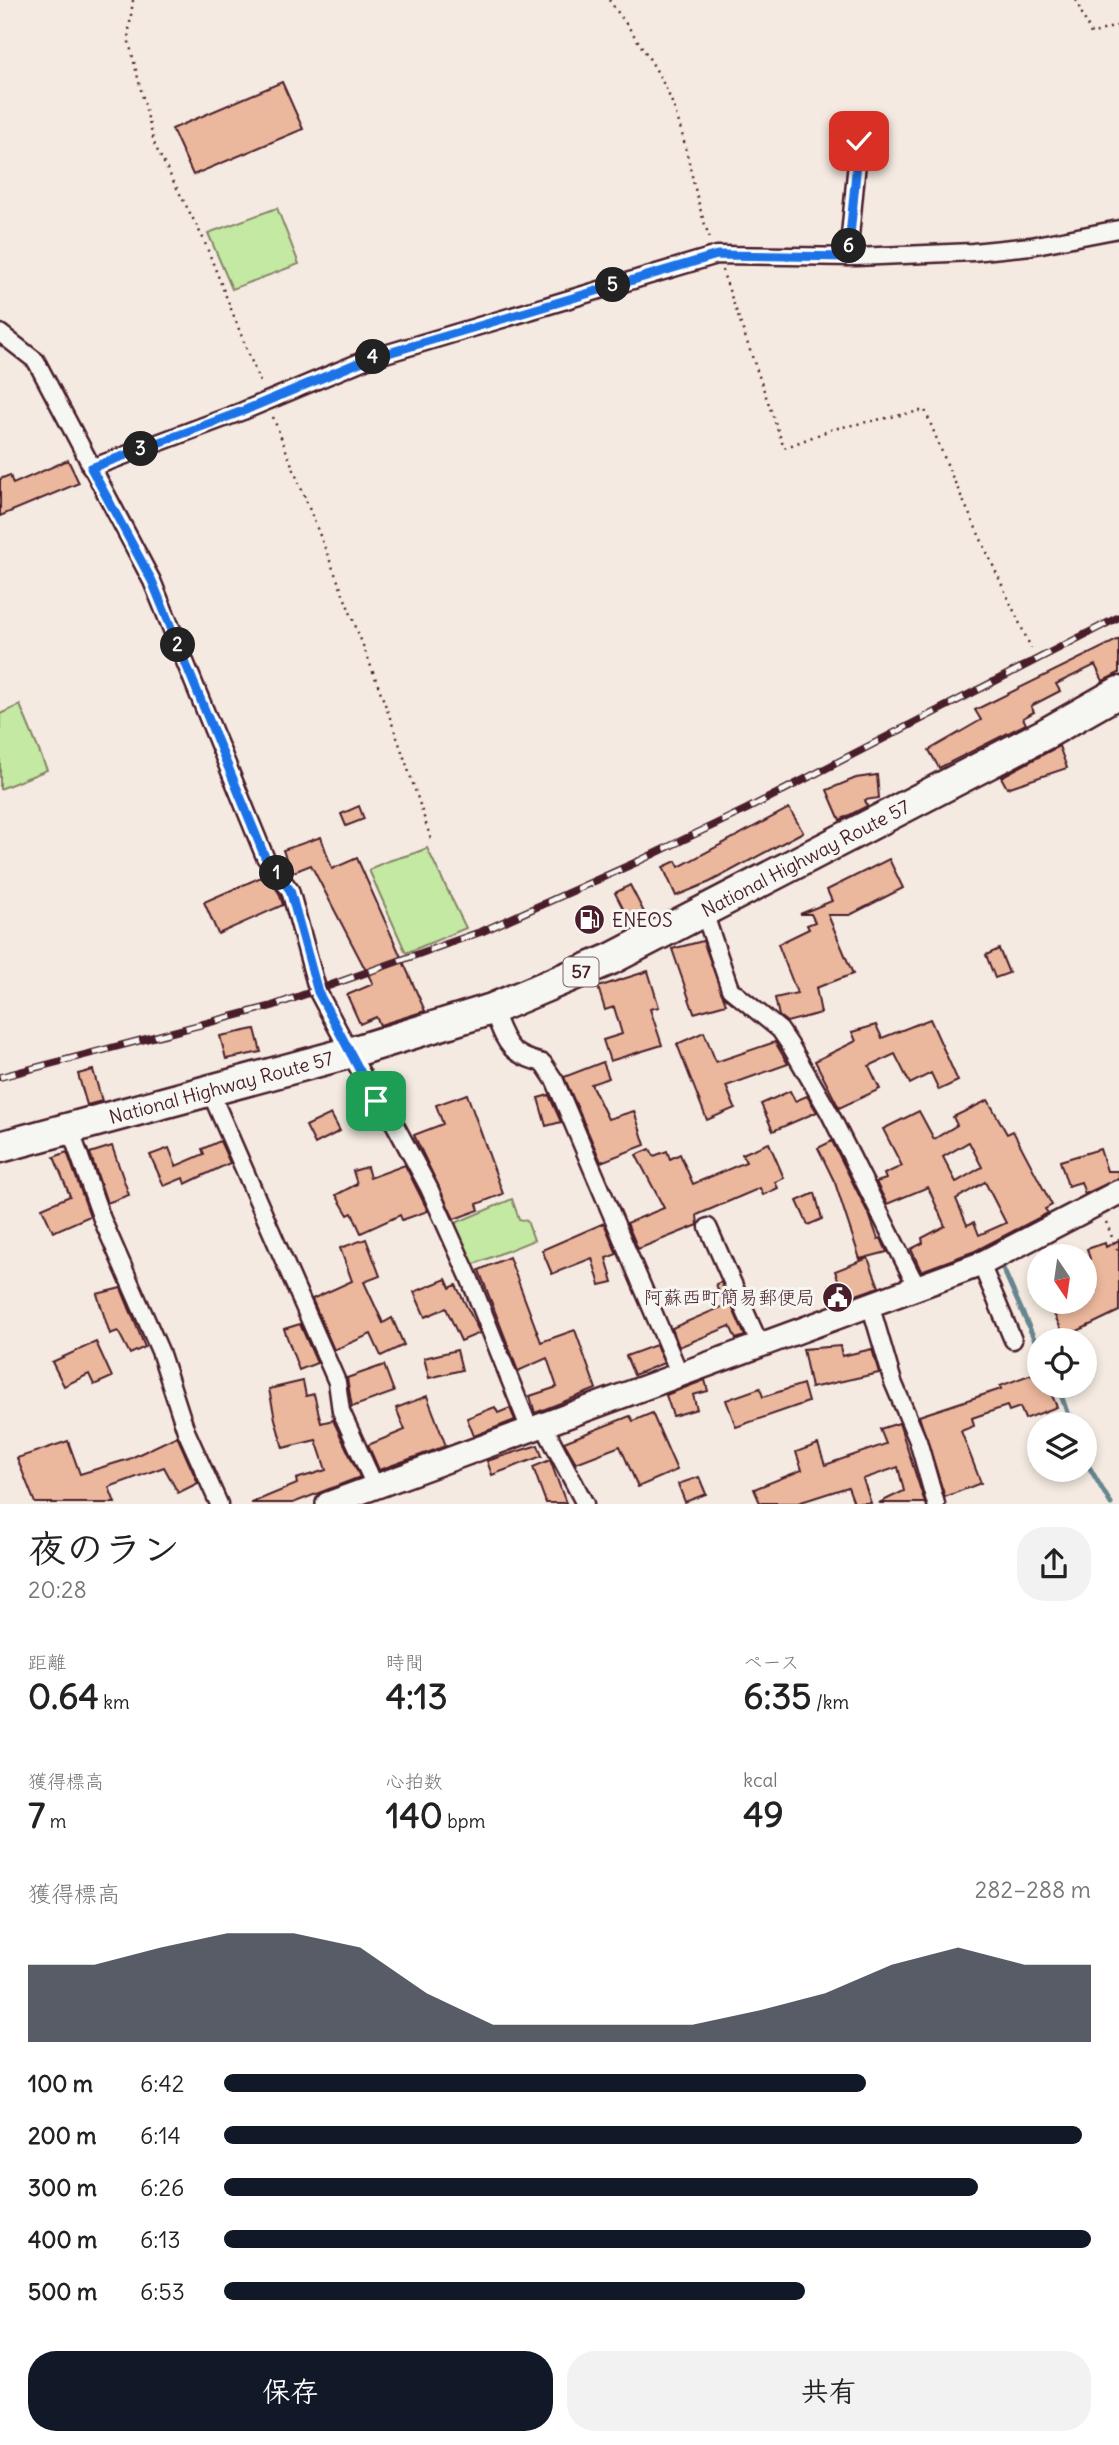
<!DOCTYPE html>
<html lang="ja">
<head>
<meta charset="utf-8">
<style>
	:root { --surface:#fff; --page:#f2f2f2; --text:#222; --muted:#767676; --accent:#111827 }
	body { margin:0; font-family:Delius,"Klee One",sans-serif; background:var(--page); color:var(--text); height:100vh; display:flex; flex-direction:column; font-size:26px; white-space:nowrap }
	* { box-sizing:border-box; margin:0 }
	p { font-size:23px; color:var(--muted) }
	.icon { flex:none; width:38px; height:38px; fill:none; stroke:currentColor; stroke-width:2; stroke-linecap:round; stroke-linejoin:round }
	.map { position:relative; height:1504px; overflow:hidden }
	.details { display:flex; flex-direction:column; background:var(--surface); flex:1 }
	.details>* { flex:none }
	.needle { width:46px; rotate:167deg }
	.buttons { position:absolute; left:1027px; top:1244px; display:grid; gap:14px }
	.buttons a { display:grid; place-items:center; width:70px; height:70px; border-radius:50%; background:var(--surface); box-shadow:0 4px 10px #0003; font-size:35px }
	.pin { position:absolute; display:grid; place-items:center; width:60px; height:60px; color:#fff; margin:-30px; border-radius:14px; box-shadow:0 4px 10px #0006 }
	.km { position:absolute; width:35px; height:35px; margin:-18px; border-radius:50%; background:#222; color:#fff; font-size:19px; line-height:35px; text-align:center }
	.round { display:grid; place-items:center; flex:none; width:74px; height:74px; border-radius:28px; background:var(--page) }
	.head { display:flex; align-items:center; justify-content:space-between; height:119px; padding:0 28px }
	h1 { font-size:38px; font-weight:800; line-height:52px }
	.figures { display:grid; grid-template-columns:repeat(3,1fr); gap:10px; height:119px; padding:7px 28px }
	.figures div { display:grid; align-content:center }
	.figures b { font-size:35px; font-weight:800 }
	.figures small { font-size:19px; font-weight:400 }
	.figures p { font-size:19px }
	.chart { height:196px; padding:14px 28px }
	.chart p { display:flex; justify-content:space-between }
	.chart svg { width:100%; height:126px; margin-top:7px; fill:var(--accent); opacity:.7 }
	.primary-button { display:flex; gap:14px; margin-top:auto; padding:14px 28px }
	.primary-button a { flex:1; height:80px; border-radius:28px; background:var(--accent); color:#fff; font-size:28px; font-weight:800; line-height:80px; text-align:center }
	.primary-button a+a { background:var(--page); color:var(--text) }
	ul { padding:0 28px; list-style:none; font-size:23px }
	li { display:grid; grid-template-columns:112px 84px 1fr; align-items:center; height:52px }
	li i { height:18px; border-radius:9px; background:var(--accent) }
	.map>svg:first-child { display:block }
	.green { fill:#c3e9a3; stroke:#868467; stroke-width:2 }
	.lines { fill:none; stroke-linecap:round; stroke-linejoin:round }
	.stream { stroke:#678690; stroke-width:5 }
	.building { fill:#ebb89d; stroke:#4a1f2b; stroke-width:2; fill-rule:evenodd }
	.street-casing { stroke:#4a1f2b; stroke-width:21 }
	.secondary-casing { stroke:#4a1f2b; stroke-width:28 }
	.highway-casing { stroke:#4a1f2b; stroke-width:35 }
	.path { stroke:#4a1f2b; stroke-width:2.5; stroke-dasharray:2 5; stroke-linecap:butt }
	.street { stroke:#f6f6f2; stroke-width:16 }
	.secondary { stroke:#f6f6f2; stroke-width:23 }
	.highway { stroke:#f6f6f2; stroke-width:30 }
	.rail-casing { stroke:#4a1f2b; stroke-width:8 }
	.rail { stroke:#f6f6f2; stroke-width:5; stroke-dasharray:16; stroke-linecap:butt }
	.route-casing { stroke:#fff; stroke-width:14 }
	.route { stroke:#1a73e8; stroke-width:9 }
	.labels { text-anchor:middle; stroke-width:6; stroke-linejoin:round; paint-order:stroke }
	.shield { fill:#f6f6f2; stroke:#7e6067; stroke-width:2 }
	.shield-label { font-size:18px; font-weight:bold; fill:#4a1f2b }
	.street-label { font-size:19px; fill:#4a1f2b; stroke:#f6f6f2 }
	.poi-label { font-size:19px; fill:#4a1f2b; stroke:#f6f6f2; text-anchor:start }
</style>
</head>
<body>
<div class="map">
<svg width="1119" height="1504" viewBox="0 0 1119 1504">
	<rect width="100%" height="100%" fill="#f4eae1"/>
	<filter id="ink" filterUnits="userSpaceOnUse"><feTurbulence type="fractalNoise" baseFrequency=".0143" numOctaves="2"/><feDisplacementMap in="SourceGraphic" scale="14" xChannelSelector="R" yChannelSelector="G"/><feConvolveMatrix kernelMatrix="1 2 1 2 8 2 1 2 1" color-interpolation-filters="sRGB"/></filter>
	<g filter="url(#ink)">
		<g class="green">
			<polygon points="277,208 299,264 232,289 208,233"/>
			<polygon points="20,705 47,770 0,789 0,714"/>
			<path d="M427,848L466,928L406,953L369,870C387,858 407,858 427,848Z"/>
			<polygon points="512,1199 519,1219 527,1221 534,1240 472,1265 453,1224"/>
		</g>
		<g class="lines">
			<g class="stream">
				<polyline points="1002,1266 1040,1352"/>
				<polyline points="1058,1386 1071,1424"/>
				<polyline points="1085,1460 1111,1504"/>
			</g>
		</g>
		<g class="building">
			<polygon points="282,82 303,129 193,175 172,129"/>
			<polygon points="68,460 79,483 0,516 0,479 10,475 13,484"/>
			<polygon points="1119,639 1119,673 1103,681 1095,665 1056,684 1060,691 1031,706 1034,712 1023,718 1026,724 939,768 929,750 981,720 975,710"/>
			<polygon points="1059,746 1067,768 1007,788 1001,777"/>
			<polygon points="877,775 879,798 865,800 867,806 840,820 827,790 856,778"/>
			<polygon points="359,806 364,819 346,826 341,814"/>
			<polygon points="789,808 803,832 710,882 676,896 663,867 676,861 679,867"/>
			<polygon points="321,837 332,869 357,858 425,1011 380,1025 376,1017 360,1024 347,995 373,984 311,865 291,873 283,850"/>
			<polygon points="889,859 903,888 850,915 828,915 853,974 816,988 821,1013 787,1022 779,1016 775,998 797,993 778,944 809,929 807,925 815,922 811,914 800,914 832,901 827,890"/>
			<polygon points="266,875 279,893 283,905 218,934 204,902"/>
			<polygon points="630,885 648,920 633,928 615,893"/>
			<polygon points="703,941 726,1004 694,1013 672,949"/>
			<polygon points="999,949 1009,973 995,978 986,955"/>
			<polygon points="648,971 659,1007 650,1009 662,1045 610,1061 603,1040 622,1034 614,1007 605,1010 598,987"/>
			<polygon points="930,1019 958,1081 939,1090 931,1073 910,1084 895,1054 869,1066 880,1089 839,1108 815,1061 856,1041 852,1032 876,1025 882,1038"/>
			<polygon points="255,1029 261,1052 226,1059 220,1036"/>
			<polygon points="704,1032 716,1062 775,1042 788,1064 726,1086 735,1108 707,1120 677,1044"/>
			<polygon points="603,1062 609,1078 591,1084 608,1119 634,1111 645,1145 601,1162 564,1077"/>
			<polygon points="93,1070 102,1101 87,1105 78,1074"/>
			<polygon points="790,1091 795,1101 807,1096 817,1112 773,1131 761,1104"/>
			<polygon points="467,1094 503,1194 477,1204 479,1210 454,1219 414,1135 443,1124 436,1105"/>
			<polygon points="549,1095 561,1122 546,1126 538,1098"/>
			<path d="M988,1100L1007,1134L1013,1131L1052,1205L1045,1209L1048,1213L975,1251L921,1271L911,1249L923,1243L922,1238L945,1226L928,1187L887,1204L876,1182L886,1179L884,1174L902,1166L883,1129L919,1111L934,1139L957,1125L953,1117ZM969,1142L982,1167L956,1182L943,1157ZM985,1182L1006,1223L979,1235L974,1222L967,1225L956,1199Z"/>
			<polygon points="331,1114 340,1131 315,1144 306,1126"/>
			<polygon points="220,1141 230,1163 185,1184 183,1178 164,1186 150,1155 169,1148 176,1166 204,1154 202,1149"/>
			<polygon points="832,1141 870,1217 878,1239 881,1238 887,1252 860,1259 835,1183 818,1148"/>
			<polygon points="769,1143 784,1178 775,1182 778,1188 763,1195 760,1188 697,1215 698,1225 638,1249 627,1223 664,1208 636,1155 650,1149 654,1156 667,1151 670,1159 680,1154 693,1184 746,1162 742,1154"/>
			<polygon points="112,1146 129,1195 107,1203 90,1153"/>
			<polygon points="1100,1149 1107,1171 1119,1171 1119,1178 1085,1194 1081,1182 1068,1186 1060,1161"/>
			<polygon points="67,1152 90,1216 53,1232 42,1208 70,1196 54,1157"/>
			<polygon points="405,1165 428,1211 402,1220 400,1215 361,1233 352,1213 348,1215 336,1195 357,1184 353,1171 367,1167 370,1178"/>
			<polygon points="815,1193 822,1219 808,1225 797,1201"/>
			<polygon points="604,1223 617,1254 606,1258 613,1282 600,1285 592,1258 552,1274 542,1250"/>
			<polygon points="366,1239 380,1276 364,1282 383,1323 392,1318 404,1345 381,1356 371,1334 334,1350 312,1299 352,1281 340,1248"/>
			<polygon points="1119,1240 1119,1311 1065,1337 1052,1310 1069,1302 1085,1302 1085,1295 1096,1290 1086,1261 1090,1259 1087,1249 1105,1243 1106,1247"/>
			<polygon points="509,1257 541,1342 575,1330 596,1389 535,1413 530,1396 557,1387 547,1358 518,1371 479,1270"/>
			<polygon points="868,1258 879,1287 836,1302 829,1285 839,1282 835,1271"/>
			<polygon points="446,1279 450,1288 456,1285 480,1333 461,1341 446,1308 425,1317 414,1292"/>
			<polygon points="721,1282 745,1336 736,1339 730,1326 679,1347 672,1328 724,1306 716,1284"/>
			<polygon points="121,1288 145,1347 130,1354 118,1331 110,1334 97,1294"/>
			<polygon points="300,1324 317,1363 299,1370 284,1329"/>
			<polygon points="96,1342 112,1377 94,1385 89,1374 64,1386 52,1362"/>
			<polygon points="656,1345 664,1363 634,1375 626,1356"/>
			<polygon points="840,1346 842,1356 872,1349 879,1373 811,1388 803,1349"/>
			<polygon points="457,1350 462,1370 429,1378 424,1358"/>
			<polygon points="384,1365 394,1392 352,1407 347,1378"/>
			<polygon points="1040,1371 1040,1386 1048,1386 1057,1407 1025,1419 1020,1407 1009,1411 1007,1406 972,1418 974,1426 961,1431 981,1483 945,1497 919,1416 1001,1389 1000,1386"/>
			<polygon points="705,1380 708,1391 693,1395 697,1409 673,1416 666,1395"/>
			<polygon points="303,1381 306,1396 314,1394 321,1423 333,1420 360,1477 293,1503 251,1503 297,1484 296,1479 326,1470 316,1440 283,1448 275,1419 269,1389"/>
			<polygon points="803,1384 808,1402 736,1427 726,1400 760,1388 763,1397"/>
			<polygon points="427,1396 446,1446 379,1470 368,1445 405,1430 396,1408"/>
			<polygon points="495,1407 498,1413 510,1408 515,1420 474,1436 467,1418"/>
			<polygon points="652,1413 677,1470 638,1487 620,1446 576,1463 564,1442 630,1416 633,1421"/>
			<polygon points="899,1423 925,1503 879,1503 904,1491 898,1467 863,1479 871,1503 854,1503 848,1487 798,1503 760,1503 754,1489 802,1470 796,1452 818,1444 825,1465 886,1444 880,1429"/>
			<polygon points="177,1436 198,1483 178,1493 164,1467 109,1487 115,1503 35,1503 17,1458 68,1441 80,1474 129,1459"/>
			<polygon points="538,1445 542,1456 492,1475 487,1461"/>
			<polygon points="550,1460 566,1503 546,1503 533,1467"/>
			<polygon points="699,1477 706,1494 685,1502 678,1484"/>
		</g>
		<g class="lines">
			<defs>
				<g id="street">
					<polyline points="848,257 859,141"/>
					<polyline points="0,333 36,361 152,581 265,857 290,890 318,992 376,1101 394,1123 429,1188 469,1277 530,1430"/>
					<polyline points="91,468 243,411 365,360 717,255 856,257 973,252 1031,246 1119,229"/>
					<polyline points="703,909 730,989 780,1030 790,1045 829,1112 917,1287"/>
					<path d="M492,1009C506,1042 506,1054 543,1063L555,1081L680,1375"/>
					<polyline points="210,1091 337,1382 341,1411 375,1486"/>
					<polyline points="70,1129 102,1219 160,1351 186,1431 219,1504"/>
					<polyline points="708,1227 760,1345"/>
					<polyline points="981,1264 1013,1340"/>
					<polyline points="870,1304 893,1382 918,1441 936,1504"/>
					<polyline points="544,1426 585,1504"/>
				</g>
				<polyline id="secondary" points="328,1504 981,1264 1119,1192"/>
				<g id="highway">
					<path id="s1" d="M0,1147L352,1052L492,1009L611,959L1045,734L1119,692"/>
				</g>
			</defs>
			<use href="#street" class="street-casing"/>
			<use href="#secondary" class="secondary-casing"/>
			<use href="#highway" class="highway-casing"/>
			<g class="path">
				<polyline points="133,0 128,38 155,146 203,238 261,385"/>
				<path d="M609,0C637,39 668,80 680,127C691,165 696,204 711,241"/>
				<polyline points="1076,0 1091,34 1119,25"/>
				<polyline points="722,270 784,448 833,429 925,410 951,474 1031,648"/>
				<path d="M273,417C328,558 388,699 432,843"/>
				<polyline points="1106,1222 1119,1255"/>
			</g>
			<use href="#street" class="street"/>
			<use href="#secondary" class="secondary"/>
			<use href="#highway" class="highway"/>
			<defs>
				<polyline id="rail" points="0,1077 272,1006 483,931 639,861 747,809 1119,617"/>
			</defs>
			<use href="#rail" class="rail-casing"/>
			<use href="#rail" class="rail"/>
		</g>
	</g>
	<g class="lines" filter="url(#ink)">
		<defs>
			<polyline id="route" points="376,1101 318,992 290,890 265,857 152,581 91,468 243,411 365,360 717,255 848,257 859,141"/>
		</defs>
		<use href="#route" class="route-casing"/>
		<use href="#route" class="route"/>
	</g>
	<defs>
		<symbol id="fuel-disc" viewBox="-11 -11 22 22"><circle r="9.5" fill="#4a1f2b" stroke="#f6f6f2"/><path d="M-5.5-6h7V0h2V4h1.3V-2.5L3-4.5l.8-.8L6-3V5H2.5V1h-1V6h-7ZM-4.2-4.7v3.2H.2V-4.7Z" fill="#fff"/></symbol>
		<symbol id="civic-disc" viewBox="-11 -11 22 22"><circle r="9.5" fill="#4a1f2b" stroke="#f6f6f2"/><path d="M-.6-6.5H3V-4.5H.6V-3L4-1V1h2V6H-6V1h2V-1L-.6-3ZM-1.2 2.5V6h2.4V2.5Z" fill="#fff"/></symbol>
	</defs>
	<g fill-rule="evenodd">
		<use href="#fuel-disc" x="572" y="902" width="35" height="35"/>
		<use href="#civic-disc" x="820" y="1280" width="35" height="35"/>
	</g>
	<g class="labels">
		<rect class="shield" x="563.5" y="957.5" width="35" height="29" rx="5"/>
		<g class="shield-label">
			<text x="581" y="978">57</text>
		</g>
		<g class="street-label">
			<text dy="7" stroke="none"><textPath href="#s1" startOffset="859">National Highway Route 57</textPath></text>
			<text dy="7" stroke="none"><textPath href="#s1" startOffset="229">National Highway Route 57</textPath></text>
		</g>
		<g class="poi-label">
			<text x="612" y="927">ENEOS</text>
			<text x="815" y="1304" text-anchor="end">阿蘇西町簡易郵便局</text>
		</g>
	</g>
</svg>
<div class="buttons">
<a><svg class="needle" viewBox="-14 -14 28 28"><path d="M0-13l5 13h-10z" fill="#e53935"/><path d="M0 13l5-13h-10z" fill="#767676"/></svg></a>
<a><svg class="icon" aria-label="locate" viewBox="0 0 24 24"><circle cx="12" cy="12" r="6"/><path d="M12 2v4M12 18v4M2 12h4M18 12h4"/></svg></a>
<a><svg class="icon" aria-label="layers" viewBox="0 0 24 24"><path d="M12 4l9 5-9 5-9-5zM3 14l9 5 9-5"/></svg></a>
</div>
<div class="pin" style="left:376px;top:1101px;background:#1e9e55"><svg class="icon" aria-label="arrive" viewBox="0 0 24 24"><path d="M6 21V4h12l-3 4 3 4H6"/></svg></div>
<div class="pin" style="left:859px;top:141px;background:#d93025"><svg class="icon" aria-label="check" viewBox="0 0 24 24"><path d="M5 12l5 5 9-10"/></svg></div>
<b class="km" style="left:277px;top:873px">1</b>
<b class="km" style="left:178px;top:645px">2</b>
<b class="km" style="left:141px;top:449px">3</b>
<b class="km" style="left:373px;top:357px">4</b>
<b class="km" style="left:613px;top:285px">5</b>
<b class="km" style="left:849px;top:246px">6</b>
</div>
<section class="details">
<div class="head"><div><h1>夜のラン</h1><p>20:28</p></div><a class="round"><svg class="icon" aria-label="share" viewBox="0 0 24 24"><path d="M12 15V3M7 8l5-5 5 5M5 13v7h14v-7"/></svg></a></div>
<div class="figures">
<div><p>距離</p><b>0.64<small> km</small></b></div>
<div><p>時間</p><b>4:13</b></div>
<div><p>ペース</p><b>6:35<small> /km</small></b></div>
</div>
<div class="figures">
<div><p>獲得標高</p><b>7<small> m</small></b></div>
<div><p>心拍数</p><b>140<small> bpm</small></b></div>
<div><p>kcal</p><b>49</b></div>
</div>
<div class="chart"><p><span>獲得標高</span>282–288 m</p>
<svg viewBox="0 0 160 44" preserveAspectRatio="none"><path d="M0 44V17L10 17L20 11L30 6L40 6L50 11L60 27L70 38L80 38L90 38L100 38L110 33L120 27L130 17L140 11L150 17L160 17V44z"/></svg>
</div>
<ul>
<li><b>100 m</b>6:42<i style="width:74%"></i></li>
<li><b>200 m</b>6:14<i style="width:99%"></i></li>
<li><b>300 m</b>6:26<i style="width:87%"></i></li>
<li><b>400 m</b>6:13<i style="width:100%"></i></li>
<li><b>500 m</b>6:53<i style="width:67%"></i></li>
</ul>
<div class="primary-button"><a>保存</a><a>共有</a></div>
</section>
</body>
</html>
